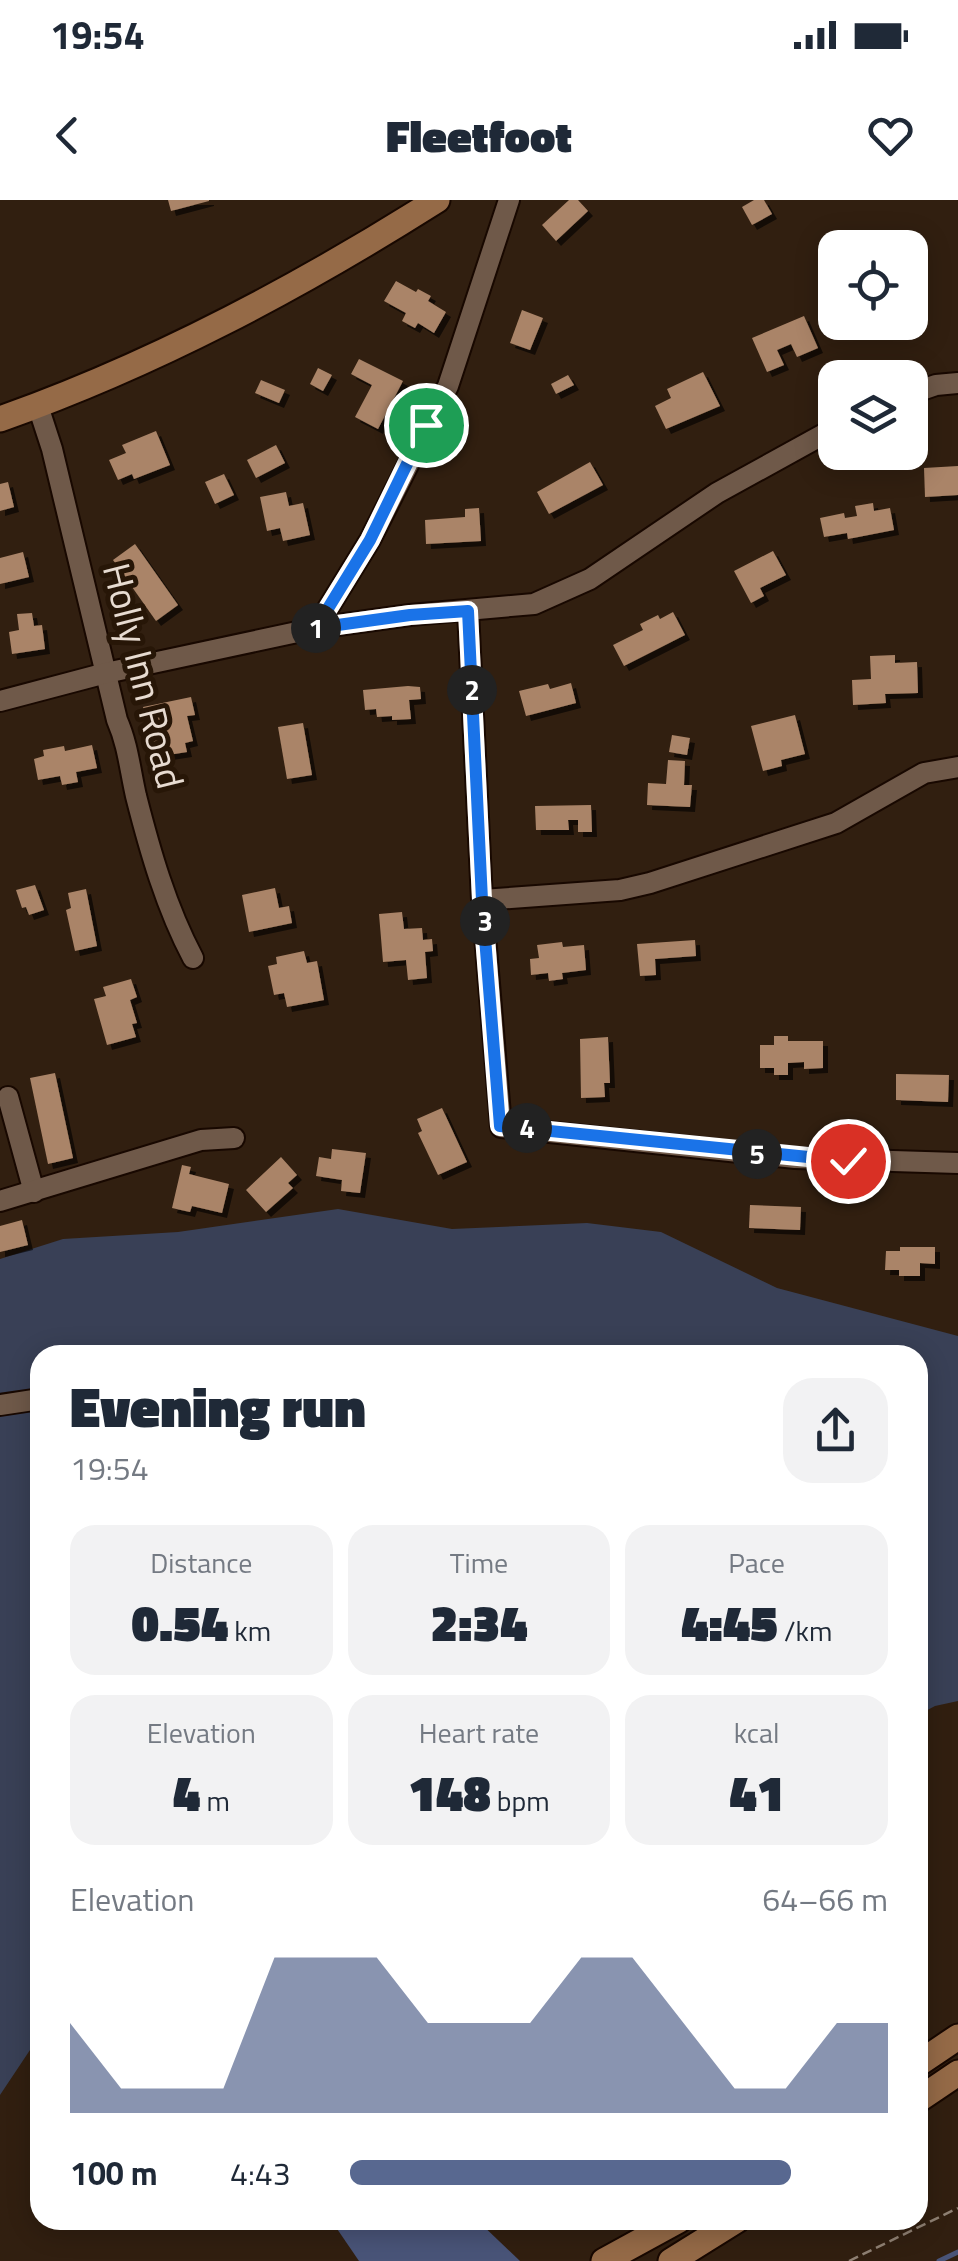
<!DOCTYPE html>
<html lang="en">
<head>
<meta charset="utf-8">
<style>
	:root { --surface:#fff; --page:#f2f2f3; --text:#1f2937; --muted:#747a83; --accent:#586890 }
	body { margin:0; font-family:"Titillium Web",sans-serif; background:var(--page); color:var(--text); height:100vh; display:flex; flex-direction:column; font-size:38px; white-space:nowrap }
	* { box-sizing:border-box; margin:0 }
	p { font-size:32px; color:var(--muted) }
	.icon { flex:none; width:55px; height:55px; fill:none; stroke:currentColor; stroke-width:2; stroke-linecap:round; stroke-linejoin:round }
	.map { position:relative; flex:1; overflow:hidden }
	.sheet { position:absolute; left:30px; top:1145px; width:898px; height:885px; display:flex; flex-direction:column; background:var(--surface); border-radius:30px; box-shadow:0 5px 25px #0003 }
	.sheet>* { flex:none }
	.buttons { position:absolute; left:818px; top:30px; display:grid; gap:20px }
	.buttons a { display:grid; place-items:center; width:110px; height:110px; border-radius:20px; background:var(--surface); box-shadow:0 5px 25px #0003; font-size:50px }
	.pin { position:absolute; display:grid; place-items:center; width:85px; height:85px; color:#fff; margin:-42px; border:5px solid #fff; border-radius:50%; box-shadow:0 2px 10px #0007 }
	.km { position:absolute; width:50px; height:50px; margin:-25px; border-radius:50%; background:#222; color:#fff; font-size:28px; line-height:50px; text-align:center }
	.round { display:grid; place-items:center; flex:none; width:105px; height:105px; border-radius:30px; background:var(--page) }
	.headline { display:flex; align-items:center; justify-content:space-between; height:170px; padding:0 40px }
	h1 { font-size:55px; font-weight:800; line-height:75px }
	.metrics { display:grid; grid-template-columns:repeat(3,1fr); gap:15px; height:170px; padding:10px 40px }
	.metrics div { display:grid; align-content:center; border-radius:25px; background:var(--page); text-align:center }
	.metrics b { font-size:50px; font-weight:800 }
	.metrics small { font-size:28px; font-weight:400 }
	.metrics p { font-size:28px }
	.chart { height:280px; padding:20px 40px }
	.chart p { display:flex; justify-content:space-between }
	.chart svg { width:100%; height:180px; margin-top:10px; fill:var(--accent); opacity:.7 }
	ul { padding:0 40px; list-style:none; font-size:32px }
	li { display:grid; grid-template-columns:160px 120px 1fr; align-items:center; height:75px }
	li i { height:25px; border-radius:12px; background:var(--accent) }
	.status { display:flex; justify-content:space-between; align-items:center; height:70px; padding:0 50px; background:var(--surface); direction:ltr }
	.status svg { height:28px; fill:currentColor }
	header { display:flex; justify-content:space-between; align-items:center; height:130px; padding:0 40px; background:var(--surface); font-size:45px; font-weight:800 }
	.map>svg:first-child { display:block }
	.green { fill:#394056 }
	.water { fill:#495478 }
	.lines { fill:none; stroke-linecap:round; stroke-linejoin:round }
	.stream { stroke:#495478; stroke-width:5 }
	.building { fill:#aa8468; filter:url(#shadow) }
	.minor-casing { stroke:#180800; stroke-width:24 }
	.major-casing { stroke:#180800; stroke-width:29 }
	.path { stroke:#8f8073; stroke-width:2.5; stroke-dasharray:10 5; stroke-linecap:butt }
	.minor { stroke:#6f5949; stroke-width:20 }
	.major { stroke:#956a47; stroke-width:25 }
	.route-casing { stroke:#fff; stroke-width:20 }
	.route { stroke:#1a73e8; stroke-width:12 }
	.labels { text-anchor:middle; stroke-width:10; stroke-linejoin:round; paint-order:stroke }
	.street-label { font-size:38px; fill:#e7dbd1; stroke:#271607 }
</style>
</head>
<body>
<div class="status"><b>19:54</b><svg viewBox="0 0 49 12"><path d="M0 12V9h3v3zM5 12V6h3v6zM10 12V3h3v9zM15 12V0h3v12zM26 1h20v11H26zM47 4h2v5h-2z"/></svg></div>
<header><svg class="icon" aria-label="back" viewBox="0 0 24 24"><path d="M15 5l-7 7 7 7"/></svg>Fleetfoot<svg class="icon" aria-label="heart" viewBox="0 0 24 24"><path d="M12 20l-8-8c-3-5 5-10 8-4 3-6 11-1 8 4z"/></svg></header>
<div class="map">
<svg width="958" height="2061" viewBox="0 0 958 2061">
	<defs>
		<filter id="shadow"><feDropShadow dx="5" dy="5" stdDeviation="0" flood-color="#0009"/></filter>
	</defs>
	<rect width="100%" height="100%" fill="#311f10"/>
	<polygon class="green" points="338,1009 452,1029 587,1023 661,1032 777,1088 958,1136 958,1501 935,1506 918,1515 918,1155 40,1155 40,1835 0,1895 0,1059 63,1039 178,1032"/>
	<polygon class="water" points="331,2020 477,2020 520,2061 359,2061"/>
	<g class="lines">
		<polyline class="stream" points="939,2061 958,2052"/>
	</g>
	<g class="building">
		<polygon points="168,0 209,0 209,1 171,11"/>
		<polygon points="569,0 578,0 588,11 556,41 542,25"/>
		<polygon points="754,0 764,0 772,14 752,25 742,7"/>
		<polygon points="396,81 416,92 418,89 431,96 428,101 446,112 434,133 418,123 415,128 402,121 406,113 384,101"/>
		<polygon points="522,110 543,118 530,150 510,143"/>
		<polygon points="804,116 818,148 797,157 791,144 777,150 784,165 767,172 752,138"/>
		<polygon points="359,159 403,181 378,229 355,217 372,185 351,174"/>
		<polygon points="318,168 332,175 323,191 310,184"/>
		<polygon points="703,172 720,206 666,229 655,206 671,198 667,189"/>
		<polygon points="568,175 574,185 556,194 551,184"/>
		<polygon points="261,180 285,190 279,203 255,193"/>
		<polygon points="156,231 170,265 134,279 132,274 118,280 109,260 126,253 122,245"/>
		<polygon points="276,245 285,263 256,278 247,260"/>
		<polygon points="590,262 603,285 549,314 537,292"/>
		<polygon points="958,266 958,295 925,297 924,268"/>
		<polygon points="224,274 234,295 215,304 205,282"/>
		<polygon points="8,282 14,307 0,311 0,284"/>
		<polygon points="286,292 289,306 303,303 310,335 283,341 280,328 267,331 260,297"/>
		<polygon points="873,303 874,311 890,308 894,330 848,339 847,333 824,337 820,318 844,313 845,318 857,316 855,306"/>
		<polygon points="479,308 481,341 426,344 425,320 465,317 465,309"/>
		<polygon points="135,344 178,405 156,421 113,360"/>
		<polygon points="773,351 786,375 760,388 764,396 751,403 734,371"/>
		<polygon points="23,352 29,377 0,384 0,358"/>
		<polygon points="673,412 685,435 624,466 613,445 643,430 640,424 658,415 660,419"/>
		<polygon points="32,413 34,426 42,425 45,449 12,454 9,432 19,430 17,414"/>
		<polygon points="895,455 895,463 917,462 918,493 885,494 886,503 853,505 852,480 871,479 870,456"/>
		<polygon points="571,483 576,503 526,516 519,491 548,484 550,489"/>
		<polygon points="408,486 420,487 421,499 409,500 411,519 392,520 392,516 377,517 376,509 365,510 363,490"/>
		<polygon points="191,497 195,515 187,516 193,541 185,543 187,552 168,555 167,547 156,549 143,507"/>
		<polygon points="795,515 805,554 781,560 782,566 763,571 751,526"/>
		<polygon points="303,523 312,575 287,579 278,527"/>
		<polygon points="672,535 690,538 687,555 669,552"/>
		<polygon points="92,545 97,568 76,572 78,582 62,585 60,576 38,580 34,559 44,556 43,550 64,546 65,551"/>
		<polygon points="668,560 685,561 684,585 692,585 690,607 647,605 648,583 666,584"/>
		<polygon points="591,605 592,632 578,632 578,620 568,620 569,630 536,630 535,606"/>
		<polygon points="35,685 44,710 29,715 26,707 22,708 16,690"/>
		<polygon points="275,688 279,708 289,706 292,723 249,732 242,695"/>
		<polygon points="86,689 97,746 75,751 66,710 71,708 68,693"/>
		<polygon points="402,712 404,729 422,728 423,740 432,739 433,751 425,752 427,778 408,780 406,760 383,762 379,714"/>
		<polygon points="695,740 696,756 655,759 656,775 640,776 637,744"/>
		<polygon points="562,742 563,747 584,745 586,770 562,773 563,779 549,781 548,773 531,775 530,759 539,758 537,745"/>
		<polygon points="304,751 307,763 317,761 324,800 287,807 284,793 274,795 268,766 277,764 276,757"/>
		<polygon points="131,779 137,797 130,800 137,823 132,824 136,837 107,845 94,799 106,796 103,787"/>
		<polygon points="774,836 788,836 788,841 823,841 823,868 804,869 804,862 788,863 788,875 774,875 774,868 760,868 760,845 774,845"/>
		<polygon points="608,837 610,883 604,883 605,897 581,898 580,839"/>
		<polygon points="55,873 73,958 48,964 30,878"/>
		<polygon points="896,874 949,875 948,902 896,900"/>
		<polygon points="442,908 467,962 438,975 418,933 422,931 417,919"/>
		<polygon points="332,949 366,953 360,993 341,991 342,980 316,976 319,957 331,959"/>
		<polygon points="281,957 297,975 288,983 293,988 266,1012 246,990"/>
		<polygon points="182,965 191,967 189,974 229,984 222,1013 192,1006 190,1012 172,1008"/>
		<polygon points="750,1005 801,1007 800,1030 749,1028"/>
		<polygon points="22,1020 28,1045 0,1052 0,1026"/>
		<polygon points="900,1047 935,1047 935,1064 920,1063 920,1076 899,1076 899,1070 885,1070 886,1051 900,1051"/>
		<polygon points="30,1244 40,1244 40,1277 31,1278"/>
	</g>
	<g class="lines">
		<defs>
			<g id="minor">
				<polyline points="910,194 936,185 958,183"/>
				<path d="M38,206L52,249L117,520C128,545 130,570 136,596C150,651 166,707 193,758"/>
				<polyline points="468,411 482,700 501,927 795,958 958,963"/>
				<polyline points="316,428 370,340 448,186 509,0"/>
				<polyline points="0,501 106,473 316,428 410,415 534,404 590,379 717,293 835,228"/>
				<polyline points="482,700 620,690 650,683 836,623 924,573 958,567"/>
				<polyline points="8,897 34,992"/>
				<polyline points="0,1001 201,940 234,938"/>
				<polyline points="0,1205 40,1199"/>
			</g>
			<g id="major">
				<path d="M0,219C155,164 298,88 437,0"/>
				<polyline points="918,1864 958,1837"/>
				<polyline points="918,1900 958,1873"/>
				<polyline points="604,2061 679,2020"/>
				<polyline points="671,2061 737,2020"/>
			</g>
		</defs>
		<use href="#minor" class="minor-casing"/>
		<use href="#major" class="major-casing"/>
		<polyline class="path" points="849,2061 958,2008"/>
		<use href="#minor" class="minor"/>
		<use href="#major" class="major"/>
	</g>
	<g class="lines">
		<defs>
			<polyline id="route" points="426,225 370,340 316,428 410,415 468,411 482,700 500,926 848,961"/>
		</defs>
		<use href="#route" class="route-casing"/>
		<use href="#route" class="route"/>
	</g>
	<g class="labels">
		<g class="street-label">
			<text transform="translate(143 476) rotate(76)" y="13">Holly Inn Road</text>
		</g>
	</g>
</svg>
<div class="buttons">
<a><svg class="icon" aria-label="locate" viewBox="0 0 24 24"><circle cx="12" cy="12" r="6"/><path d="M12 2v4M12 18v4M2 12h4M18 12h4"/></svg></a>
<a><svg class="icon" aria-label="layers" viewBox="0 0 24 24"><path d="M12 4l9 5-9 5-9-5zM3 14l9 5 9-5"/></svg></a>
</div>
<div class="pin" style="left:426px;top:225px;background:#1e9e55"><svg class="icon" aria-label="arrive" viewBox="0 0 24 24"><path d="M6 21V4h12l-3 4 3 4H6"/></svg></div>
<div class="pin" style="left:848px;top:961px;background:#d93025"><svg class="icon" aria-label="check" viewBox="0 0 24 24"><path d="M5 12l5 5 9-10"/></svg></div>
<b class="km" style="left:316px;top:428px">1</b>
<b class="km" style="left:472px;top:490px">2</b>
<b class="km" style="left:485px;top:721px">3</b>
<b class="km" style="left:527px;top:928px">4</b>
<b class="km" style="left:757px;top:954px">5</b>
<section class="sheet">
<div class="headline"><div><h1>Evening run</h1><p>19:54</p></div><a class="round"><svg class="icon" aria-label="share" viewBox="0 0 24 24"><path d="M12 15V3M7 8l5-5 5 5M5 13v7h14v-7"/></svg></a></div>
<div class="metrics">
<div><p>Distance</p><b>0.54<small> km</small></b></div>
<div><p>Time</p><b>2:34</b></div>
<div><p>Pace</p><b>4:45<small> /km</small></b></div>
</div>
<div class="metrics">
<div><p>Elevation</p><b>4<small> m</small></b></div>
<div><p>Heart rate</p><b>148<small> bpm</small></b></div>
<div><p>kcal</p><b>41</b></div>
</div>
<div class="chart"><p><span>Elevation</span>64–66 m</p>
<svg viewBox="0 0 160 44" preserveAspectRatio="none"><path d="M0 44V22L10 38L20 38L30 38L40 6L50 6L60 6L70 22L80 22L90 22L100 6L110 6L120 22L130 38L140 38L150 22L160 22V44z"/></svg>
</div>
<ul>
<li><b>100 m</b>4:43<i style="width:82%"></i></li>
</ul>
</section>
</div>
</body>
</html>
